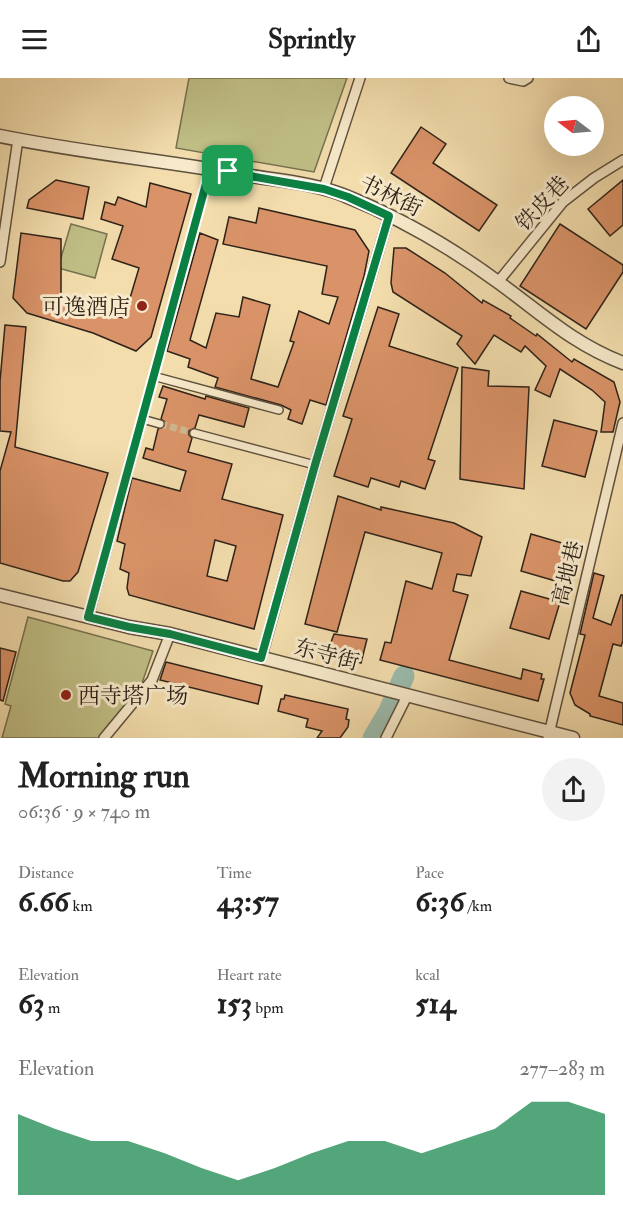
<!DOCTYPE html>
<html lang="en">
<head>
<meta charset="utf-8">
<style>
	:root { --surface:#fff; --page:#f2f2f2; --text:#222; --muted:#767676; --accent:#0b8043 }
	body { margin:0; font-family:"IM FELL Double Pica","Noto Serif SC",serif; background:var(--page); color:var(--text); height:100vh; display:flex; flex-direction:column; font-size:22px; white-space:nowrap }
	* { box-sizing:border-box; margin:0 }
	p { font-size:20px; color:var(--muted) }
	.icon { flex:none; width:33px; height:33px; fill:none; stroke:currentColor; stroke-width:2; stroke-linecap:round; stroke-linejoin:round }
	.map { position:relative; height:660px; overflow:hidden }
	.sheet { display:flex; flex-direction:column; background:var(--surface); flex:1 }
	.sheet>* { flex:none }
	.needle { width:39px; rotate:286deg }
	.tools { position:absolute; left:544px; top:18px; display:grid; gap:12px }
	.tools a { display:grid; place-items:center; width:60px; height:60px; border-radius:50%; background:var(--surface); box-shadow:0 6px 24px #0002; font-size:30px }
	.pin { position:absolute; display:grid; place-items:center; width:51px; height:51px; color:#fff; margin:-26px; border-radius:12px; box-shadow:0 3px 9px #0006 }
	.round { display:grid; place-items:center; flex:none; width:63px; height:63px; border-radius:32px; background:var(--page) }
	.overview { display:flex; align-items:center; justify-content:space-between; height:102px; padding:0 18px }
	h1 { font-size:33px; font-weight:700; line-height:45px }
	.stats { display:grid; grid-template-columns:repeat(3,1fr); gap:9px; height:102px; padding:6px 18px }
	.stats div { display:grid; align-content:center }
	.stats b { font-size:30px; font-weight:700 }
	.stats small { font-size:16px; font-weight:400 }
	.stats p { font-size:16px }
	.chart { height:168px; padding:12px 18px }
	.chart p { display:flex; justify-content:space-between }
	.chart svg { width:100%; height:108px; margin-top:6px; fill:var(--accent); opacity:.7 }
	header { display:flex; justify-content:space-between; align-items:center; height:78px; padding:0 18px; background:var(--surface); font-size:27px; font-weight:700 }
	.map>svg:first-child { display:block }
	.green { fill:#c0bf86; stroke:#777150; stroke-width:1.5 }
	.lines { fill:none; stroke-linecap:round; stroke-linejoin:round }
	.river { stroke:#9bbbad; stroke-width:21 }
	.building { fill:#da9368; stroke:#2e2319; stroke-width:1.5; fill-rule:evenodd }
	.pedestrian-tunnel { stroke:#ccb88f; stroke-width:7; stroke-dasharray:7 3.5; stroke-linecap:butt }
	.pedestrian-casing { stroke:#5f523e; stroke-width:10 }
	.minor-casing { stroke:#5f523e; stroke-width:12 }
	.tertiary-casing { stroke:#5f523e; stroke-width:15 }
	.pedestrian { stroke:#f7e9ca; stroke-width:7 }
	.minor { stroke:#f7e9ca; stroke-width:9 }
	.tertiary { stroke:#f7e9ca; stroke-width:12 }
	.route-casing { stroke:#fff; stroke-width:12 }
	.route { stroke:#0b8043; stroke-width:8 }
	.poi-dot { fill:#8f2418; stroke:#f7e9ca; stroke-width:2 }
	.labels { text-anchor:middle; stroke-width:6; stroke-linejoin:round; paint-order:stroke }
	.street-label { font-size:22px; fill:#2e2319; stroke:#f7e9ca }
	.poi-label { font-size:22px; fill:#2e2319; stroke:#f7e9ca; text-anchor:end }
</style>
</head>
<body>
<header><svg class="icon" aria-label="menu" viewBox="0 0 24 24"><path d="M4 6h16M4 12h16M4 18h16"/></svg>Sprintly<svg class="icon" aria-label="share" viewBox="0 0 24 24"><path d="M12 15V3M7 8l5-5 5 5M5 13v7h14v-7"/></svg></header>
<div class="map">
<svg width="623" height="660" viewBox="0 0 623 660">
	<rect width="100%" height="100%" fill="#f3ddad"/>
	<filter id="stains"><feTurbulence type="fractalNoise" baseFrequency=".00333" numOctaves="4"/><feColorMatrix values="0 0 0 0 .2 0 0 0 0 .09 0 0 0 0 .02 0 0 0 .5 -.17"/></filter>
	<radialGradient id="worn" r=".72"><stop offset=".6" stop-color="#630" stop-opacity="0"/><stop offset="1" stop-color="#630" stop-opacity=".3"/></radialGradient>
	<g class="green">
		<polygon points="189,0 347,0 314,94 176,70"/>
		<polygon points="71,146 107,156 95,200 58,190"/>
		<polygon points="28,539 153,573 141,608 99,660 2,660 11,628 5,626"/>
	</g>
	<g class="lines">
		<polyline class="river" points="373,660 389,633 404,598"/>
	</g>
	<g class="building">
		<polygon points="421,49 446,66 433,85 497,127 479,153 391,95"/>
		<polygon points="56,102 89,109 83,141 27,130 29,122"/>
		<polygon points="623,102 623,147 610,158 588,131"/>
		<polygon points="150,105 191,116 151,259 136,273 93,255 27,235 13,220 21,155 61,161 61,224 124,240 139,190 112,181 123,148 101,141 105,124 115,127 118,119 146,129"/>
		<polygon points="259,130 355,152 369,173 364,198 326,327 310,322 302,346 288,341 291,332 281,327 215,309 218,300 188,289 190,281 167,273 200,155 218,162 190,262 206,270 216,235 239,239 243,219 270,227 251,301 278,309 294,264 290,263 299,233 329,246 338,219 322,216 327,188 223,166 229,139 256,145"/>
		<polygon points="560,146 623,187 623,194 586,251 520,208"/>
		<polygon points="394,170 406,170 445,195 482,225 483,222 511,238 510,240 536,258 537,256 572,284 574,281 614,304 620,324 613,354 601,354 605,324 592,312 560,291 550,319 535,312 546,288 525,268 521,274 494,257 475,286 457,266 462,258 393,214 391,205"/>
		<polygon points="378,229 399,236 389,268 458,290 428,381 435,383 425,411 401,403 399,409 371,400 368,409 334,398 352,341 343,338"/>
		<polygon points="5,247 26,249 15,369 108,395 78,494 70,503 63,503 0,485 0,393 11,354 0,353 0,303"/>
		<polygon points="462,289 489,293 488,308 529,309 524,411 460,401"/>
		<path d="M163,308L205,321L206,318L249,330L244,349L199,337L195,350L189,353V357L192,360L188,374L232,386L222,421L283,437L254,551L129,517L127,510L129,495L120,491L125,466L117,463L132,400L180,413L186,393L143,380L146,370L153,372L158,351L165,348V344L161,341L167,321L159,319ZM215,462L236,468L227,503L207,498Z"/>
		<polygon points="554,342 597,353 585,399 542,388"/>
		<polygon points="338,418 381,432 381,429 454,445 482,459 471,498 457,496 453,513 468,517 449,582 521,601 523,591 542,596 541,601 544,601 538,623 380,582 385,564 391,565 406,503 432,511 442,475 365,454 337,554 305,546"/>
		<polygon points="531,456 569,467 559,504 521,493"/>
		<polygon points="594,495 604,498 593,540 611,547 621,517 623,517 623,563 621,568 613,566 599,618 623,625 623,647 590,638 590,636 575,627 570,615 585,557 580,556"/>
		<polygon points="521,513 560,524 549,561 510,550"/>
		<polygon points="334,556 367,561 361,585 327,575"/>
		<polygon points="0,570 16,574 3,623 0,622"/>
		<polygon points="166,584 262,608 258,626 160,602"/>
		<polygon points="285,617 348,631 346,641 349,642 348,649 340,660 317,660 322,653 306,649 308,641 278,633 281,621 284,621"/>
	</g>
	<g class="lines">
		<polyline class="pedestrian-tunnel" points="160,346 194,355"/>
		<defs>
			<g id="pedestrian">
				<polyline points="153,298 279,332"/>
				<polyline points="142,341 160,346"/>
				<polyline points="194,355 315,387"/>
				<polyline points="89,539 210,91"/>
			</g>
			<g id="minor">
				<polyline points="509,0 523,3 528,0"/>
				<polyline points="324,110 360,0"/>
				<polyline points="0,184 18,61"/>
				<polyline points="498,204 563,124 594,100 623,82"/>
				<polyline points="261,581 315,387 389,138"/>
				<polyline points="104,660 152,602 170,556"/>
				<polyline points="386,660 407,618"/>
				<polyline points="548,660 623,345"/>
			</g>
			<g id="tertiary">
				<path d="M0,58C83,75 168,83 251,98C283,103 318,106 348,119C400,140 453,171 498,204C541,235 573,266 623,285"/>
				<polyline points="0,517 129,549 170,556 573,660"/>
			</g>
		</defs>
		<use href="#pedestrian" class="pedestrian-casing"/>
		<use href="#minor" class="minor-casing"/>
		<use href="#tertiary" class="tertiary-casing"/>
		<use href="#pedestrian" class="pedestrian"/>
		<use href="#minor" class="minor"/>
		<use href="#tertiary" class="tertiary"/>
	</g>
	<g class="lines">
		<defs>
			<polygon id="route" points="210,91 324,111 348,119 389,138 315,387 261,580 170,556 129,549 88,539"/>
		</defs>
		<use href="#route" class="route-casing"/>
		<use href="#route" class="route"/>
	</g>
	<g class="poi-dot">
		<circle cx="142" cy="228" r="6"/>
		<circle cx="66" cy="617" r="6"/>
	</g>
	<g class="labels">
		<g class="street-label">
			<text transform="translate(391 117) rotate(26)" y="8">书林街</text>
			<text transform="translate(542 125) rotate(-47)" y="8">铁皮巷</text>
			<text transform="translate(567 495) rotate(-76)" y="8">高地巷</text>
			<text transform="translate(327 576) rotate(15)" y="8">东寺街</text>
		</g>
		<g class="poi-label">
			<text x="130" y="236">可逸酒店</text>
			<text x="78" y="625" text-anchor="start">西寺塔广场</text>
		</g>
	</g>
	<rect width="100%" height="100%" filter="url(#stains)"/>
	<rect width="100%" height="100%" fill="url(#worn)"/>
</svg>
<div class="tools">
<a><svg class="needle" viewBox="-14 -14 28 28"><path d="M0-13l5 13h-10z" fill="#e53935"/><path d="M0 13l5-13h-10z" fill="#767676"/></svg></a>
</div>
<div class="pin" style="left:228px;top:93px;background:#1e9e55"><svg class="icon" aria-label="arrive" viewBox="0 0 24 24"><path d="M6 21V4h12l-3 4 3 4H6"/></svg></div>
</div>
<section class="sheet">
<div class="overview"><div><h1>Morning run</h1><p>06:36 · 9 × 740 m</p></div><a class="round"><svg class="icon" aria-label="share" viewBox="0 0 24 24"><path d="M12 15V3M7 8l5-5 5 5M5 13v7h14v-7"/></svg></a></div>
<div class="stats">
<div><p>Distance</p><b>6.66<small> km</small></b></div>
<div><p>Time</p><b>43:57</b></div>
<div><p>Pace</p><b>6:36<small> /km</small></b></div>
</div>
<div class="stats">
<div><p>Elevation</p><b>63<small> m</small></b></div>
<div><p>Heart rate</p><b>153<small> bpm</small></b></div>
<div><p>kcal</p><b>514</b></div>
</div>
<div class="chart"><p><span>Elevation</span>277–283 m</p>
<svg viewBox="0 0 160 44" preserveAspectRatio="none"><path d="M0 44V11L10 17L20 22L30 22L40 27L50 33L60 38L70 33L80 27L90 22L100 22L110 27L120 22L130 17L140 6L150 6L160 11V44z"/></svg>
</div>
</section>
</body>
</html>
